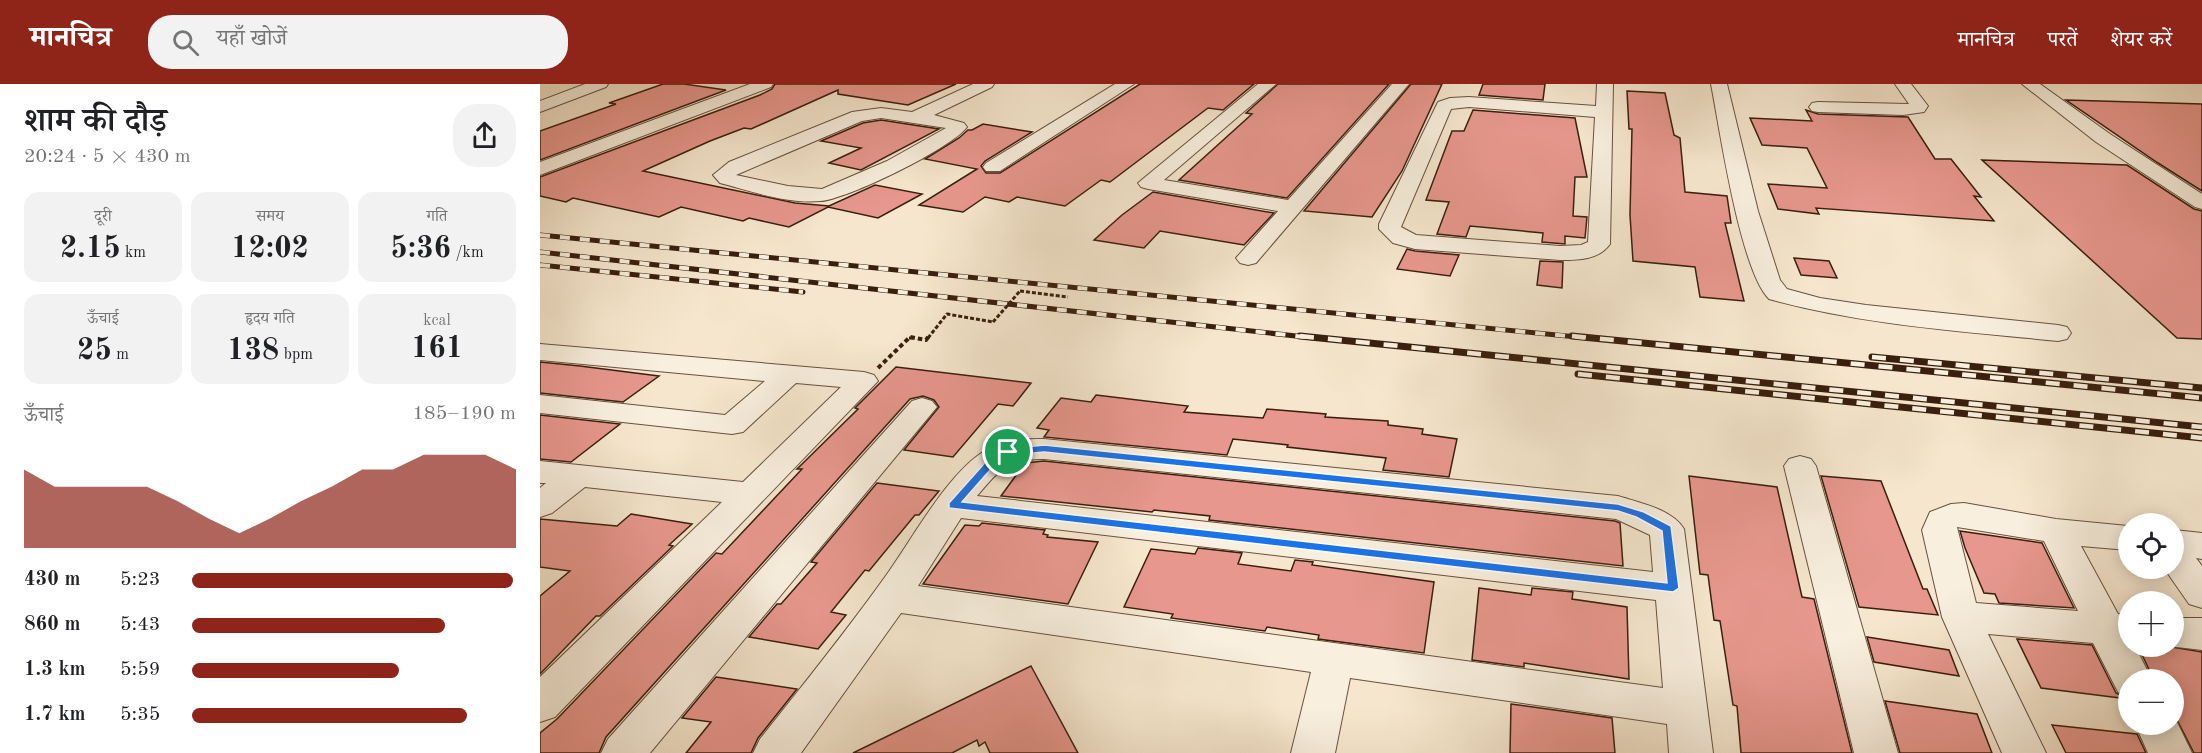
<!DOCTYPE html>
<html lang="hi">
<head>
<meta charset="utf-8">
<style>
	:root { --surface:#fff; --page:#f2f2f2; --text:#202124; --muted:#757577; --accent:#8f2418 }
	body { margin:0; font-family:"Old Standard TT","Noto Serif Devanagari",serif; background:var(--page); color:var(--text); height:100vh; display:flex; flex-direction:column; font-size:22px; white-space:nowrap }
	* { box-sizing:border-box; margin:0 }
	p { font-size:20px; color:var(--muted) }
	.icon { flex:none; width:33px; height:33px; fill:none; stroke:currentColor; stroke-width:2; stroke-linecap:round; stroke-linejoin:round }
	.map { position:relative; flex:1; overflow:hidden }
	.side { display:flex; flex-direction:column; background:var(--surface); width:540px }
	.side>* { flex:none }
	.controls { position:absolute; left:1578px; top:429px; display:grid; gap:12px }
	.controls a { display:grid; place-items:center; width:66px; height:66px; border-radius:50%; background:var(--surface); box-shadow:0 3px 15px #0003; font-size:30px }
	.pin { position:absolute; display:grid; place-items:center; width:51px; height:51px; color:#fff; margin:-26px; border:3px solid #fff; border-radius:50%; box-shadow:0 2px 6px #0007 }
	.round { display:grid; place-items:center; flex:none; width:63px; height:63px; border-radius:24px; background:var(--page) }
	.summary { display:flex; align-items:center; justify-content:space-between; height:102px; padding:0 24px }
	h1 { font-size:33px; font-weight:600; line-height:45px }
	.figures { display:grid; grid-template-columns:repeat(3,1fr); gap:9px; height:102px; padding:6px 24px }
	.figures div { display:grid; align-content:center; border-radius:15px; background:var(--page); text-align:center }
	.figures b { font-size:30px; font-weight:600 }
	.figures small { font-size:16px; font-weight:400 }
	.figures p { font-size:16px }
	.chart { height:168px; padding:12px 24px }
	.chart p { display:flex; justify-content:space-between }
	.chart svg { width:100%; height:108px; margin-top:6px; fill:var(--accent); opacity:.7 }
	ul { padding:0 24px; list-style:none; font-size:20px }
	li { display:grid; grid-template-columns:96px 72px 1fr; align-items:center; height:45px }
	li i { height:15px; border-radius:8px; background:var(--accent) }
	header { display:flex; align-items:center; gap:36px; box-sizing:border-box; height:84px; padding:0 30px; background:var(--accent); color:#fff }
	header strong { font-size:28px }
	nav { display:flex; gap:33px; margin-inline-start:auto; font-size:21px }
	.search { width:420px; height:54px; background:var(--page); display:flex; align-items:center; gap:15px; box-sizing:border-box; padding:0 21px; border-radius:24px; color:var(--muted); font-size:22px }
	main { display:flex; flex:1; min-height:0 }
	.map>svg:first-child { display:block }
	.building { fill:#e7978d; stroke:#391f0e; stroke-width:1.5 }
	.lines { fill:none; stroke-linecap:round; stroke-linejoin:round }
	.minor-casing { stroke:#68513e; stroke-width:2 }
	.path-far1 { stroke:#391f0e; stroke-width:3; stroke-dasharray:4 2; stroke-linecap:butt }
	.path { stroke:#391f0e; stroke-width:4; stroke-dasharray:4.5 3; stroke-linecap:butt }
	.minor { fill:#f8efde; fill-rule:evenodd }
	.rail-far1-casing { stroke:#391f0e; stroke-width:5 }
	.rail-casing { stroke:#391f0e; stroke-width:7 }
	.rail-far1 { stroke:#f8efde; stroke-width:4; stroke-dasharray:10; stroke-linecap:butt }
	.rail { stroke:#f8efde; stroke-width:4.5; stroke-dasharray:14; stroke-linecap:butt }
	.path-bridge { stroke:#391f0e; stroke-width:3; stroke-dasharray:4 2; stroke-linecap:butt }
	.route { fill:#1a73e8; stroke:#fff; stroke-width:1.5; fill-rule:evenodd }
</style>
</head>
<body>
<header>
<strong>मानचित्र</strong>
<div class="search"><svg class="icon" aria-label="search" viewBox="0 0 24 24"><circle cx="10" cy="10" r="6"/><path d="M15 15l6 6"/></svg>यहाँ खोजें</div>
<nav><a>मानचित्र</a><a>परतें</a><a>शेयर करें</a></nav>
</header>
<main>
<section class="side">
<div class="summary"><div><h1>शाम की दौड़</h1><p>20:24 · 5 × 430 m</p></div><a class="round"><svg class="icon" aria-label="share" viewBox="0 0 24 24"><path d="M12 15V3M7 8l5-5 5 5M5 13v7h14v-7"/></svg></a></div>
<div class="figures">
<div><p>दूरी</p><b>2.15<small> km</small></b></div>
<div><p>समय</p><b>12:02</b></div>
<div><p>गति</p><b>5:36<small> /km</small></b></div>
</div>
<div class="figures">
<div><p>ऊँचाई</p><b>25<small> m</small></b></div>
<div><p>हृदय गति</p><b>138<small> bpm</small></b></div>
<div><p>kcal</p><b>161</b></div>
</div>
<div class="chart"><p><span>ऊँचाई</span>185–190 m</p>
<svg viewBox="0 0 160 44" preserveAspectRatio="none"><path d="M0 44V12L10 19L20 19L30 19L40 19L50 25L60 32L70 38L80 32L90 25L100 19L110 12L120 12L130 6L140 6L150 6L160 12V44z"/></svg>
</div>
<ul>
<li><b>430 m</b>5:23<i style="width:99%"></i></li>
<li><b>860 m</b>5:43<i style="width:78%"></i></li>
<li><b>1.3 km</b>5:59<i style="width:64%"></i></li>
<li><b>1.7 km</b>5:35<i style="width:85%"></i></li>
</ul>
</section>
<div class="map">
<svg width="1662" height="669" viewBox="0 0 1662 669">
	<rect width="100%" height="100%" fill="#f5e6cd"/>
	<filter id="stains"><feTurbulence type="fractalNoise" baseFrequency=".00333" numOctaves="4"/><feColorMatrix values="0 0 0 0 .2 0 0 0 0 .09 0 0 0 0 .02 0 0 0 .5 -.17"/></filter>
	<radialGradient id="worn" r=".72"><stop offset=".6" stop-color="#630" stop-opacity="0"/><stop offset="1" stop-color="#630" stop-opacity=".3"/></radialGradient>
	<g class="building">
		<polygon points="123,0 144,0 186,6 0,76 0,47 76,20 69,19"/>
		<polygon points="235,0 416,0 368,21 298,10 298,6 211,45 204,44 170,57 103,87 255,119 289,122 335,101 382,110 338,134 288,123 249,143 209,134 203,137 141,123 119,133 33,114 26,118 0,112 0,93 220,11 232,5"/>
		<polygon points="600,0 714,0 683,26 668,24 570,98 561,96 525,122 477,113 469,118 445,113 423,128 379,121 437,85 385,75 419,54 428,46 432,46 443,40 492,48 445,77 441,82 446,89 460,89"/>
		<polygon points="738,0 849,0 747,114 639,96 712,30 706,29"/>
		<polygon points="871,0 902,0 862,87 832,133 764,127"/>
		<polygon points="943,0 1005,0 1003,16 939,11"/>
		<polygon points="1087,7 1125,9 1134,51 1140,54 1145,108 1187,112 1191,139 1185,139 1204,217 1160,213 1155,183 1093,177 1090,131 1092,45 1089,45"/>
		<polygon points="1526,16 1662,20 1662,107 1618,79"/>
		<polygon points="933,26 1035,34 1047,93 1035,93 1033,132 1047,133 1045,154 1025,152 1025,160 1002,158 1003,149 930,142 926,153 897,150 909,118 886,116 912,47 924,47"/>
		<polygon points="1266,26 1278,30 1368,33 1395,75 1411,75 1441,113 1434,112 1454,137 1276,124 1279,130 1238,125 1228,100 1287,104 1267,64 1222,61 1210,34 1272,37"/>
		<polygon points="341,36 399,45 321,86 289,79 321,64 281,57 323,39"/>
		<polygon points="1442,76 1587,81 1654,125 1662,127 1662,255 1637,254"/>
		<polygon points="613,108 734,129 704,161 620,147 604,164 554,156 582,131"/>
		<polygon points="867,165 875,167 919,171 910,192 857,185"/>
		<polygon points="1254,174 1289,177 1297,194 1261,191"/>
		<polygon points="1000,177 1023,178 1022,204 997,201"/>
		<polygon points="0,278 40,282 119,292 83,318 0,309"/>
		<polygon points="356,283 491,299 473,322 458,320 413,373 364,366 399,323 394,316 383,312 370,315 66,653 59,669 0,669 0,649 17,635 176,469 182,470 262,385 257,385 318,325 315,324"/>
		<polygon points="556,311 648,322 644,328 723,334 727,325 786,330 785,333 848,337 848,341 883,345 882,350 917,355 909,393 843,386 846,374 747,363 748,361 693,355 687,371 504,353 509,346 497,344 521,314 551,318"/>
		<polygon points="0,331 80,340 31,378 0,375"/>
		<polygon points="504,377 1075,437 1080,439 1083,482 669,436 670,432 614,426 612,428 461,412 485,379"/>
		<polygon points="1149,392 1237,403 1262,513 1274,515 1312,669 1201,669 1197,622 1193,621 1180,537 1174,536 1168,491 1160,490"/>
		<polygon points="1281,392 1341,397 1383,505 1387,505 1398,531 1319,523"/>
		<polygon points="337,399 399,407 379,431 375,431 329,487 325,486 291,528 306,531 278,565 209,553 237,520 241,520 277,479 271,478"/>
		<polygon points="91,430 152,440 129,461 133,462 60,532 56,532 0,590 0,512 30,487 0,483 0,435 77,442"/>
		<polygon points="442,439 505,446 503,450 508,451 507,453 558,458 528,520 383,500 425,441 439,442"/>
		<polygon points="1420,447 1502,459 1534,524 1459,519 1455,510 1444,509 1425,464"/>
		<polygon points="658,464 702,469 698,480 751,487 755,476 773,478 772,481 894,498 884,569 778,555 779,551 727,543 725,547 631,534 633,530 584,523 611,465 655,470"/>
		<polygon points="939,504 991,511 992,504 1033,508 1032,515 1087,523 1089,595 984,579 984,583 932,576"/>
		<polygon points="1327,553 1409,566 1419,592 1334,578"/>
		<polygon points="1477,555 1552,561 1576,609 1588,615 1501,604"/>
		<polygon points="1598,562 1626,562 1662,568 1662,669 1654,669 1634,630 1634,596 1614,596"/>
		<polygon points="491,582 538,669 450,669 445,658 439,662 437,656 412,669 313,669"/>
		<polygon points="176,593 257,605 218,654 211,669 146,669 171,638 142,634"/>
		<polygon points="1345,617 1437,630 1452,669 1360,669"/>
		<polygon points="971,620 1072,634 1075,669 970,669"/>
		<polygon points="1512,641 1597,650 1606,669 1526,669"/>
	</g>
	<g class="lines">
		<defs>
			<g id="minor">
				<polygon points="45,0 68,0 66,3 0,28 0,17"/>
				<polygon points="210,0 233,0 231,3 0,91 0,78"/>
				<path d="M433,0H454L452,3L394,31L424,39L427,43C412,64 306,116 280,117C247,120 211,107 180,99L173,91L189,78L312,28L341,24L372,28ZM341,34L406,44L347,77L282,105L248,102L196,91L322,37Z"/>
				<polygon points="575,0 594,0 460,87 446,87 443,83 446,79"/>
				<polygon points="718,0 736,0 624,96 748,116 852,0 869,0 716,179 708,181 700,179 696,174 738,127 608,105 601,103 598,99"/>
				<path d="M1057,0H1073L1070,160C1059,176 1038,176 1020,176L875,165L853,159L839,145V140L898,18L910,14L929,13L1056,22ZM929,23L1055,33L1048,158L1041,161L1020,162L876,151L861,143L911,25Z"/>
				<path d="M1171,0H1187L1218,127L1240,196L1247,205L1280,214L1326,221L1518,241L1527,243L1531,249L1527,255L1518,257C1421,247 1323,241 1229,215C1200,186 1180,46 1171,0Z"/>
				<polygon points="1355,0 1371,0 1388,22 1384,28 1363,31 1278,28 1272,27 1269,23 1272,19 1278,18 1369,20"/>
				<polygon points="1482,0 1500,0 1570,50 1662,110 1662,125 1655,123 1556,58"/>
				<polygon points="0,260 324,288 334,291 338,297 15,633 0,638 0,593 182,418 45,403 12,429 0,433 0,404 6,399 0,399 0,377 203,398 301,303 256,299 203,348 192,350 0,329 0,311 185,331 225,297 0,276"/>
				<polygon points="382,314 392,317 397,323 392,329 110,669 61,669 68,655 372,317"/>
				<path d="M504,355L1078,412C1100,419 1132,425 1144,445L1173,669H1129L1127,640L810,594L795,669H751L771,588L361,529L261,669H213L220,655C262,602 305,549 345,493C372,456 407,389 446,366C463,356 485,355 504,355ZM504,375L1076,435L1110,451L1113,488L437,412C460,385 467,375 504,375ZM421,434L1116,516L1123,604L378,502Z"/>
				<polygon points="1260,372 1271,375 1276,382 1358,669 1314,669 1244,382 1249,375"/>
				<path d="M1424,419L1516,435L1588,442V466L1541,462L1578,530L1588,531V562H1595L1612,596H1588V612L1578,608L1553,559L1448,550L1506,669H1462L1402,533L1382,446L1390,428L1411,420ZM1417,443L1504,457L1538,527L1436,519Z"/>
				<polygon points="1634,446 1662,449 1662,475 1656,474 1662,482 1662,524 1649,520 1624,484 1634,484"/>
				<polygon points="1634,534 1662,534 1662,566 1628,562 1634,562"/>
				<polygon points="1634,632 1652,669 1608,669 1595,640 1634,640"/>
			</g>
		</defs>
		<use href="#minor" class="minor-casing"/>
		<g class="path-far1">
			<polyline points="480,207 528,213"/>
			<polyline points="369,254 374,254"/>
			<polyline points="388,254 407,230 453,238"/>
		</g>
		<polyline class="path" points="338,284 370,253 386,256 389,252"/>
		<use href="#minor" class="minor"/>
		<defs>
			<g id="rail-far1">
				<polyline points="0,151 1047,254"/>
				<polyline points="0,168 774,254"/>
				<polyline points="0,181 263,208"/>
			</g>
			<g id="rail">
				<polyline points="760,252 1662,343"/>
				<polyline points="1032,252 1662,314"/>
				<polyline points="1332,273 1662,304"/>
				<polyline points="1038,290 1662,354"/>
			</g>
		</defs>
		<use href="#rail-far1" class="rail-far1-casing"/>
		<use href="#rail" class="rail-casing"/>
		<use href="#rail-far1" class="rail-far1"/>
		<use href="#rail" class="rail"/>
		<polyline class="path-bridge" points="453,238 480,207"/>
	</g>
	<path class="route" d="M504,361L1078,420L1104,428L1131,442L1139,504L1133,508L409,424V419L450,373L468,365ZM504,368L1078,427L1096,433L1122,447L1127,499L422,418L457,378L470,371Z"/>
	<rect width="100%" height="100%" filter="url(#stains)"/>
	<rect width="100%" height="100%" fill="url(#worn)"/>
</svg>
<div class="controls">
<a><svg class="icon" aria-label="locate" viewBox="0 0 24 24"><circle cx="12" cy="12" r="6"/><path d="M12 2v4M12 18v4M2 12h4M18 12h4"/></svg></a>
<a>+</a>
<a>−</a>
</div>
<div class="pin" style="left:468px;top:368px;background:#1e9e55"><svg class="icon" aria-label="arrive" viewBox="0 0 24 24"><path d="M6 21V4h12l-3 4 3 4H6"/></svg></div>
</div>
</main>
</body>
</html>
